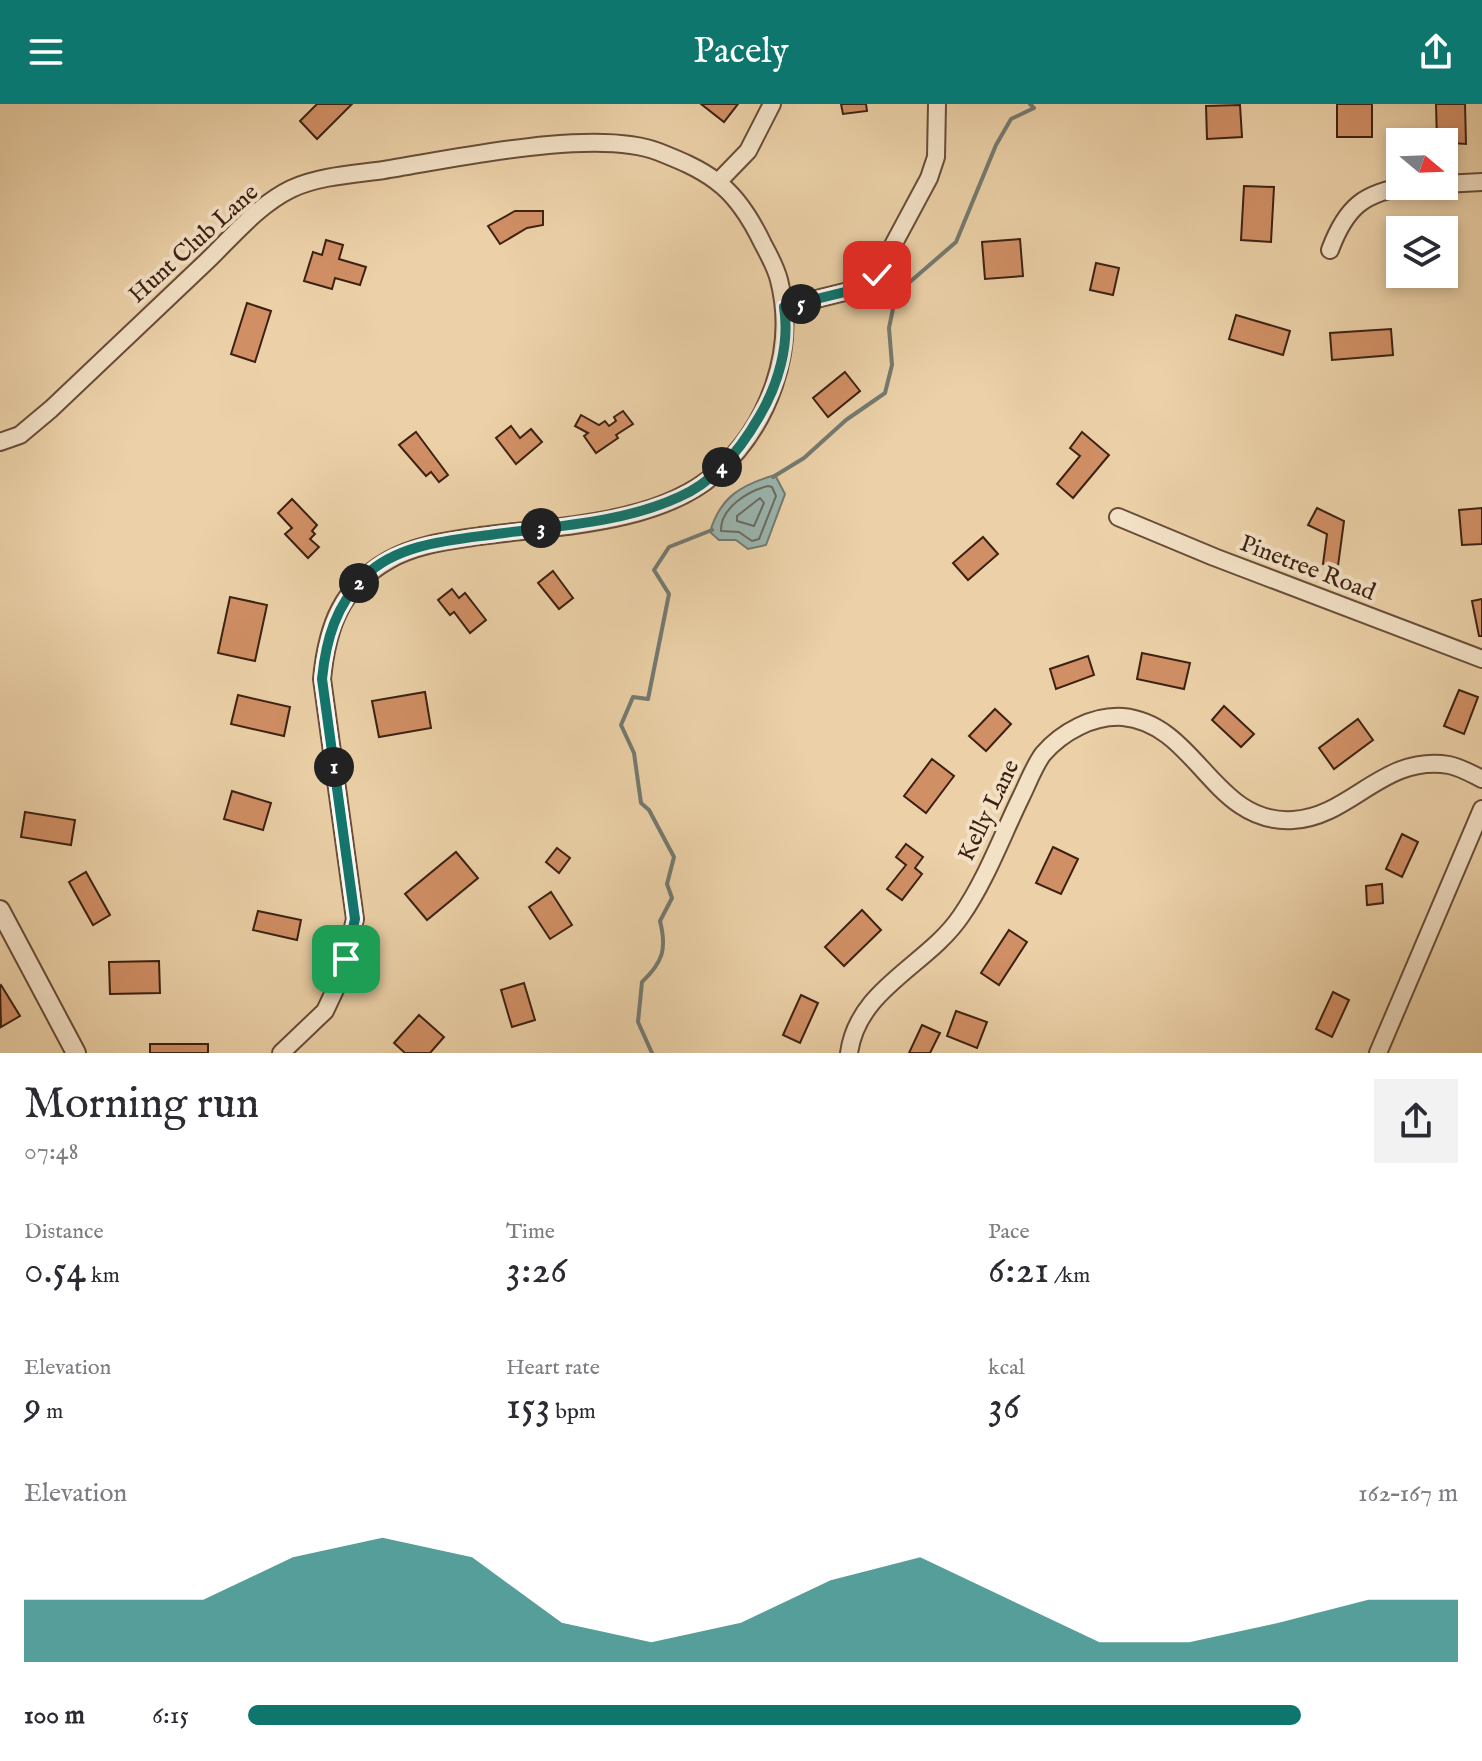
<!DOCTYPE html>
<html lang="en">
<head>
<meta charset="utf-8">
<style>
	:root { --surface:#fff; --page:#f2f2f3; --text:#2b2b33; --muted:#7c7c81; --accent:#0f766e }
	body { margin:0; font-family:"IM FELL English",serif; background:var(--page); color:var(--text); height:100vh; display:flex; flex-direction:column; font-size:30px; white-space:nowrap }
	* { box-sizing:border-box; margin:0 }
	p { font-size:26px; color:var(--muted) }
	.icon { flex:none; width:44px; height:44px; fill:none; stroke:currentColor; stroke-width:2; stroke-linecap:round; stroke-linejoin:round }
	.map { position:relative; height:949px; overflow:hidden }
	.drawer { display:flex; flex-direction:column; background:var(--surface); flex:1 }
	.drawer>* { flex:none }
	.needle { width:52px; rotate:109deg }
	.buttons { position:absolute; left:1386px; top:24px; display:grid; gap:16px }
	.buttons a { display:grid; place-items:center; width:72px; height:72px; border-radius:0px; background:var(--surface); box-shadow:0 4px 12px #0003; font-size:40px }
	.pin { position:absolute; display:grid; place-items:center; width:68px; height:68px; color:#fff; margin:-34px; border-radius:16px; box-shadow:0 4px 12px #0006 }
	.km { position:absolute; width:40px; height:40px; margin:-20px; border-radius:50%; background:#222; color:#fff; font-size:22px; line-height:40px; text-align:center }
	.round { display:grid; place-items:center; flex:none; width:84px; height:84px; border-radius:0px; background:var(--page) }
	.headline { display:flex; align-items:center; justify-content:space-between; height:136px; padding:0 24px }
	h1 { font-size:44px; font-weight:600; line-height:60px }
	.figures { display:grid; grid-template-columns:repeat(3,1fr); gap:12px; height:136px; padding:8px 24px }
	.figures div { display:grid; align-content:center }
	.figures b { font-size:40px; font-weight:600 }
	.figures small { font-size:22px; font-weight:400 }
	.figures p { font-size:22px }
	.chart { height:224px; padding:16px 24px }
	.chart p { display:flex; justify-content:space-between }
	.chart svg { width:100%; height:144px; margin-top:8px; fill:var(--accent); opacity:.7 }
	ul { padding:0 24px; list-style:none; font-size:26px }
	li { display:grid; grid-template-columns:128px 96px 1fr; align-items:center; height:60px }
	li i { height:20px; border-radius:10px; background:var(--accent) }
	header { display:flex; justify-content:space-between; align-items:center; height:104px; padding:0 24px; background:var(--accent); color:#fff; font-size:36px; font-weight:600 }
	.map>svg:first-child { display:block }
	.water { fill:#9ab5af; stroke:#747a71; stroke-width:2 }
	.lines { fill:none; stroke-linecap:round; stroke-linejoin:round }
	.shore { stroke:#6b6b61; stroke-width:2 }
	.stream { stroke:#747a71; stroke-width:4 }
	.building { fill:#d18f65; stroke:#3c2113; stroke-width:2 }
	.minor-casing { stroke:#684d38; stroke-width:20 }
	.tertiary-casing { stroke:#684d38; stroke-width:22 }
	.minor { stroke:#f3e1c6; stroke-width:16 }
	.tertiary { stroke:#f3e1c6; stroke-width:18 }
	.route-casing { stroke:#fff; stroke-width:16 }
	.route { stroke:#0f766e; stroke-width:10 }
	.labels { text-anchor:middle; stroke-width:8; stroke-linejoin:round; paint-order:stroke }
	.street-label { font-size:24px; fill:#3c2113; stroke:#f3e1c6 }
</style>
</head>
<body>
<header><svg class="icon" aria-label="menu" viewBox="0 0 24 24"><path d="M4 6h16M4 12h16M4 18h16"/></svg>Pacely<svg class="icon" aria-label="share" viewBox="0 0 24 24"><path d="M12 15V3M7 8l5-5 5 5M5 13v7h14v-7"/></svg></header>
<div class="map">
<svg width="1482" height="949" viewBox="0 0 1482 949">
	<rect width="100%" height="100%" fill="#ecd1a8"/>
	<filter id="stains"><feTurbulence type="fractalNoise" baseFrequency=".0025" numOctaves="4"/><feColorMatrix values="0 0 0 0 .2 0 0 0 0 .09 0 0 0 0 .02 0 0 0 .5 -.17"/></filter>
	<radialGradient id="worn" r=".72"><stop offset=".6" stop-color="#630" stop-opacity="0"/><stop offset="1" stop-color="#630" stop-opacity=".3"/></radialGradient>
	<path class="water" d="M775,371L785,390L766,441L748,445L736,436H719L710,428C720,393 741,381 775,371Z"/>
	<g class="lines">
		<g class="shore">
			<path d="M768,382L772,383L776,392L759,435L752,437L739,428L721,427C720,404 748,387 768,382Z"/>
			<polygon points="760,394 764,399 754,422 737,417 737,412"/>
		</g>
		<g class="stream">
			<polyline points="773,373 804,354 846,316 885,289 892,261 889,224 896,190 956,138 996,41 1011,15 1034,4 1030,0"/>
			<path d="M652,949L638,918L642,878C663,858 667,845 660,817L672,794L667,780L674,753L649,706L641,699L634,649L621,621L633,593L648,595L669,490L654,466L669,443L712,426"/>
		</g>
	</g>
	<g class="building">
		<polygon points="317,0 352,0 317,35 300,17"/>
		<polygon points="701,0 738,0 724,18"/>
		<polygon points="841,0 866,0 867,7 843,10"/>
		<rect x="1337" y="0" width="35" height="33"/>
		<polygon points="1436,0 1465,0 1466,40 1437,38"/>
		<polygon points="1240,1 1242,33 1207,35 1206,2"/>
		<polygon points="1244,82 1274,83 1271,138 1241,136"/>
		<polygon points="515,107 543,107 543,121 527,124 500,140 488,122"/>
		<polygon points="1397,123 1421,125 1400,126 1400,157 1394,156"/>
		<polygon points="1020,135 1023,172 985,175 982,138"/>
		<polygon points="326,136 343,141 339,155 366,163 360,181 335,174 332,185 304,177 313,148 322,151"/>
		<polygon points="1096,159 1119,164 1113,191 1090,186"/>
		<polygon points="247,199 271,207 255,258 231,250"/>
		<polygon points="1236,211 1290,227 1283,251 1229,235"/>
		<polygon points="1391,225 1393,251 1332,256 1330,229"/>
		<polygon points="845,268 860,287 828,313 813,294"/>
		<polygon points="623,307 633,320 616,331 618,334 596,349 584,332 588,329 575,322 581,311 599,321 605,317 609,322 616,317 614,313"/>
		<polygon points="511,322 520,334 531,325 542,338 516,360 496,334"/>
		<polygon points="416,328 448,371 439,378 431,368 426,372 399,341"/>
		<polygon points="1082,328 1109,351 1073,394 1057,380 1080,352 1070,344"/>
		<polygon points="292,395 317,421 312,427 315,430 310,435 319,443 308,454 285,430 292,424 278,409"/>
		<polygon points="1317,404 1344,417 1338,462 1323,460 1327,430 1308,421"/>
		<polygon points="1482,404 1482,440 1462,441 1459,406"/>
		<polygon points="983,433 998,450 968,476 953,459"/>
		<polygon points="553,467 573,494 559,505 538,479"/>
		<polygon points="452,485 459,494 465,489 486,516 470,529 454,508 450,511 438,496"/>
		<polygon points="230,493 267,501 255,557 218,549"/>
		<polygon points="1482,495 1482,532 1479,532 1472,497"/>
		<polygon points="1142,549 1190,559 1184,585 1137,575"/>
		<polygon points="1088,552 1094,571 1056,585 1050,565"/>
		<polygon points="1459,586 1478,593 1464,630 1444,622"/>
		<polygon points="425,588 431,624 379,633 372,597"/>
		<polygon points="238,591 290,603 284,632 231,620"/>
		<polygon points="1224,602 1254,630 1241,643 1212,616"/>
		<polygon points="995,605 1011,620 986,647 969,632"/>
		<polygon points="1358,615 1373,636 1334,665 1319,644"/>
		<polygon points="932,655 954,672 926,709 904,692"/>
		<polygon points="232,687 271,699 263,726 224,715"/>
		<polygon points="25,708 75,716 71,741 21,733"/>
		<polygon points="1402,730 1418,738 1402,773 1386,765"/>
		<polygon points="906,740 923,753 915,764 922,770 902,796 887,785 906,761 896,753"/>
		<polygon points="1053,743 1078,755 1061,790 1036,779"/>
		<polygon points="557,744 570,754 559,769 546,758"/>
		<polygon points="456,748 478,774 427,816 405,790"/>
		<polygon points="86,768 110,811 93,821 69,778"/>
		<polygon points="1382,780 1383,799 1367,801 1366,782"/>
		<polygon points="551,788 572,821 550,835 529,803"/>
		<polygon points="862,806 881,826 844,862 825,843"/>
		<polygon points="258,807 301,816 297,836 253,826"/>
		<polygon points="1009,826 1027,838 999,881 981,869"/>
		<polygon points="159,857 160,889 110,890 109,858"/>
		<polygon points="524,879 535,916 512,923 501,886"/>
		<polygon points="1,881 20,912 1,923 0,882"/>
		<polygon points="1333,888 1349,896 1332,933 1316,925"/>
		<polygon points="801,891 818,899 800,939 783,931"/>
		<polygon points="956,907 987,918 977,944 947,932"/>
		<polygon points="419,911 444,933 430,949 405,949 394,939"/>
		<polygon points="922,921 940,929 930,949 909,949"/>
		<rect x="150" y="940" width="58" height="9"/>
	</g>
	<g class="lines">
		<defs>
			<g id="minor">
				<polyline points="718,78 748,47 772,0"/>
				<polyline points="1444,80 1482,78"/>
				<path d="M1330,146C1346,103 1364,88 1409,82"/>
				<polyline points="784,203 861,184 877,171 929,74 936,53 937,0"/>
				<path d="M0,338L20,331L51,305C102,256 154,207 206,158C232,133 258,101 291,85C318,72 355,70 384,66C453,55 597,23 659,48C679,56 699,64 716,77C737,92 752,117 763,140C769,151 776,164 779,176C797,246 769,322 715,370C657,421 554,422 480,432C449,437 417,440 389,456C341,483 327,523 322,575L355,815L341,873L325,907L281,949"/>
				<polyline points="1118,413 1214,453 1482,555"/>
				<path d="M849,949C858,884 927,862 961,812C986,776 1002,732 1021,693C1028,679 1034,662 1043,650C1062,628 1093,611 1123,613C1197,620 1213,721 1293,716C1351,713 1383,650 1449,661C1460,663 1472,670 1482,675"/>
				<polyline points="1378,949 1482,705"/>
			</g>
			<polyline id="tertiary" points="0,806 76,949"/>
		</defs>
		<use href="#minor" class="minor-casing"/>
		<use href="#tertiary" class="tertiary-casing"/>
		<use href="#minor" class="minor"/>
		<use href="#tertiary" class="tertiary"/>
	</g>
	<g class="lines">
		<defs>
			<path id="route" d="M346,855L355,815L322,575C326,535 336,501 365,472C398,439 453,436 496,430C557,422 622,419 679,393C714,378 740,346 759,313C778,281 790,241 784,203L861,184L877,171"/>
		</defs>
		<use href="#route" class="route-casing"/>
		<use href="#route" class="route"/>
	</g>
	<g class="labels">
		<g class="street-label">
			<text transform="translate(193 139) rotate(-42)" y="8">Hunt Club Lane</text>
			<text transform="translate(1308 463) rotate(21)" y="8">Pinetree Road</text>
			<text transform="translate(988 706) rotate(-64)" y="8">Kelly Lane</text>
		</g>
	</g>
	<rect width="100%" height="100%" filter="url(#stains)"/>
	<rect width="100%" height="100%" fill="url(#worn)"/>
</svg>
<div class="buttons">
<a><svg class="needle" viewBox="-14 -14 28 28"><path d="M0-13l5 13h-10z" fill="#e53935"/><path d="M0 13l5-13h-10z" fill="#7c7c81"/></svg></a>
<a><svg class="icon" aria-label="layers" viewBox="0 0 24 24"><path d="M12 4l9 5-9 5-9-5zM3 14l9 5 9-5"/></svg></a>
</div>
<div class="pin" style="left:346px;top:855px;background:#1e9e55"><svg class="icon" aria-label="arrive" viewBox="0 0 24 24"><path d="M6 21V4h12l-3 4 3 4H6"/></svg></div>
<div class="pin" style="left:877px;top:171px;background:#d93025"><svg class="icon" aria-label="check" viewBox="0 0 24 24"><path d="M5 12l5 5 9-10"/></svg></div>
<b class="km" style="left:334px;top:663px">1</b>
<b class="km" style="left:359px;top:479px">2</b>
<b class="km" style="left:541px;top:424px">3</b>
<b class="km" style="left:722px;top:363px">4</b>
<b class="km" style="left:801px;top:200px">5</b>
</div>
<section class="drawer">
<div class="headline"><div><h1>Morning run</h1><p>07:48</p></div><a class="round"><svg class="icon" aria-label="share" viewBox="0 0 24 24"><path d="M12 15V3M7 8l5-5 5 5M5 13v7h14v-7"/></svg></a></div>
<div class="figures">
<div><p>Distance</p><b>0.54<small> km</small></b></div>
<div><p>Time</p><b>3:26</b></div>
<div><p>Pace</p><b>6:21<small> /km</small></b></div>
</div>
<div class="figures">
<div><p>Elevation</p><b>9<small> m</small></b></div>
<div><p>Heart rate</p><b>153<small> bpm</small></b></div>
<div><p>kcal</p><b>36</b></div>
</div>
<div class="chart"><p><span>Elevation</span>162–167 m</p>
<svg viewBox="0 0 160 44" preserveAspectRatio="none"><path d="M0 44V25L10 25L20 25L30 12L40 6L50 12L60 32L70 38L80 32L90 19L100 12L110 25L120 38L130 38L140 32L150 25L160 25V44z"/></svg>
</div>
<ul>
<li><b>100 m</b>6:15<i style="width:87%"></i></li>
</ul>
</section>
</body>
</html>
